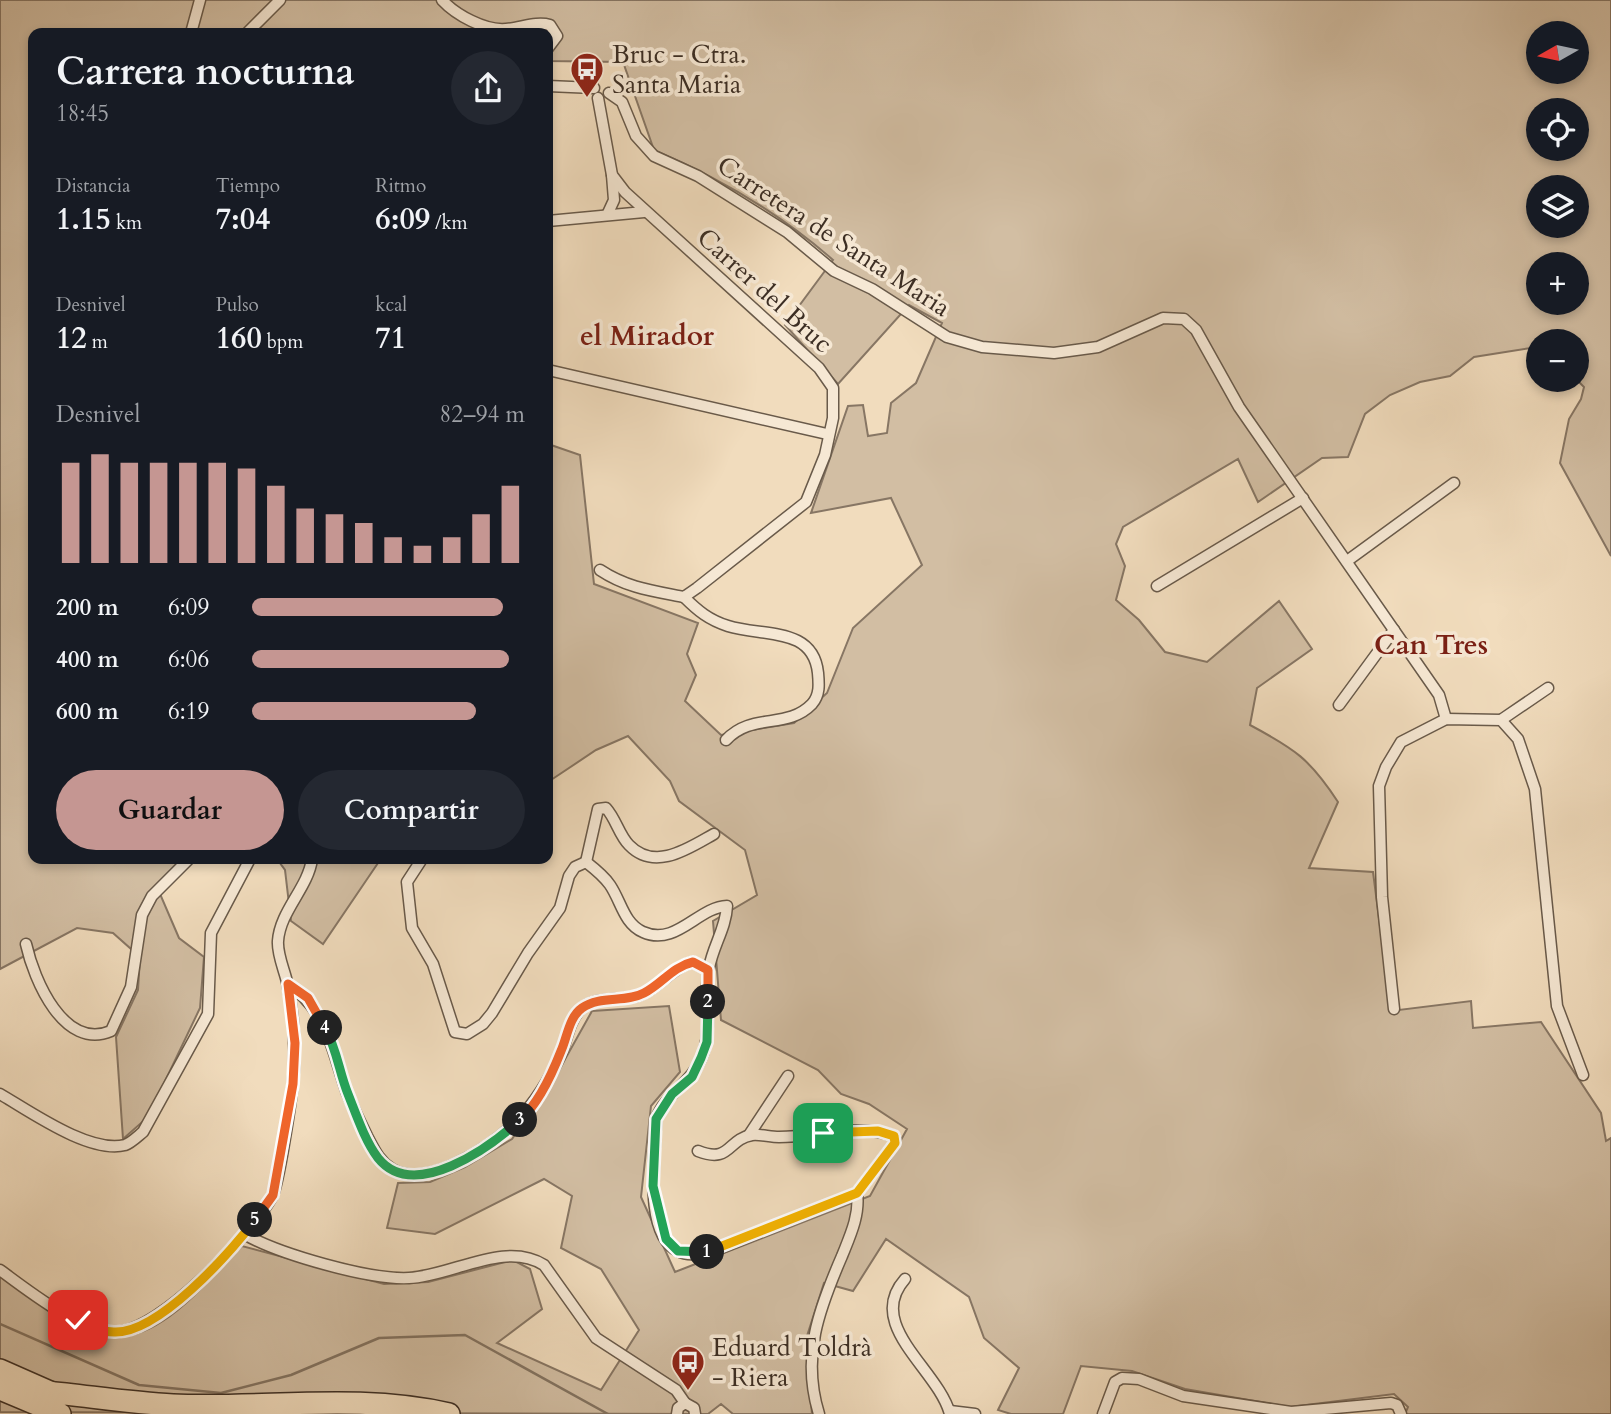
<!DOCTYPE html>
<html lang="es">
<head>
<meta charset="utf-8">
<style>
	:root { --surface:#171b24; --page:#242831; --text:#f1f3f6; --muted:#9ea1a6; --accent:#c59692 }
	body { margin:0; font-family:Cardo,serif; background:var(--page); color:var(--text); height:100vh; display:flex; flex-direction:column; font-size:26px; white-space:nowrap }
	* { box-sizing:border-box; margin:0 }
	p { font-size:23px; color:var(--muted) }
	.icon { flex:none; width:38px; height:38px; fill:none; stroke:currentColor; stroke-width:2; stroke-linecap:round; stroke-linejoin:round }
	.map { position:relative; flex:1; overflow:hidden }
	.drawer { position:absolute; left:28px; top:28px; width:525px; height:836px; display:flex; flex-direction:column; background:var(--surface); border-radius:14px; box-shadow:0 4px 10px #0003 }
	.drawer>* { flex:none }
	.needle { width:46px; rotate:261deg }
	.tools { position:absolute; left:1526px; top:21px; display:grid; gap:14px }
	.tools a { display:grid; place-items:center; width:63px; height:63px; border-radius:50%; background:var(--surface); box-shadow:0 4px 10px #0003; font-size:35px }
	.pin { position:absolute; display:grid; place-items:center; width:60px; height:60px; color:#fff; margin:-30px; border-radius:14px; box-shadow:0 4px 10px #0006 }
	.km { position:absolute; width:35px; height:35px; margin:-18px; border-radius:50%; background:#222; color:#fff; font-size:19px; line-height:35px; text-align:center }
	.round { display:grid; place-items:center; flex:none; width:74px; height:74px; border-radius:37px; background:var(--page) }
	.head { display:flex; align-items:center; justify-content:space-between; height:119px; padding:0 28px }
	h1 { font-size:38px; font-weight:800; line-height:52px }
	.stats { display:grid; grid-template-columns:repeat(3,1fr); gap:10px; height:119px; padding:7px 28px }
	.stats div { display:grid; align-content:center }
	.stats b { font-size:30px; font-weight:800 }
	.stats small { font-size:19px; font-weight:400 }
	.stats p { font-size:19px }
	.chart { height:196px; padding:14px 28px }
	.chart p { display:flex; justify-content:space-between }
	.chart svg { width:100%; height:126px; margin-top:7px; stroke:var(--accent); stroke-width:6 }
	.cta { display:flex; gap:14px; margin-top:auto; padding:14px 28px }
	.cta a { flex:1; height:80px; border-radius:42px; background:var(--accent); color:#111; font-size:28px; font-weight:800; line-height:80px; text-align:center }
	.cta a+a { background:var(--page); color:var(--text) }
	ul { padding:0 28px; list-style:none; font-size:23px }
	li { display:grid; grid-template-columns:112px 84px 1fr; align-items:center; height:52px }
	li i { height:18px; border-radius:9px; background:var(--accent) }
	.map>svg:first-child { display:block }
	.green { fill:#d2bea3; stroke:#877664; stroke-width:2; fill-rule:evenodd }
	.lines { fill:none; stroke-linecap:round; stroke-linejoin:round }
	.stream { stroke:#837361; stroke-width:2.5 }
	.minor-casing { stroke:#695a4a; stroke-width:13 }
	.motorway-casing { stroke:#3c2e24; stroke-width:24 }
	.minor { stroke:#f6e8d4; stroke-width:10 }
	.motorway { stroke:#f1dcbd; stroke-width:21 }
	.split-1-casing { stroke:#fff; stroke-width:14 }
	.split-2-casing { stroke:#fff; stroke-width:14 }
	.split-3-casing { stroke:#fff; stroke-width:14 }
	.split-4-casing { stroke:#fff; stroke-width:14 }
	.split-5-casing { stroke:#fff; stroke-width:14 }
	.split-6-casing { stroke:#fff; stroke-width:14 }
	.split-1 { stroke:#f5b400; stroke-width:9 }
	.split-2 { stroke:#22a559; stroke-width:9 }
	.split-3 { stroke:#f0652b; stroke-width:9 }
	.split-4 { stroke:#22a559; stroke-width:9 }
	.split-5 { stroke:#f0652b; stroke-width:9 }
	.split-6 { stroke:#f5b400; stroke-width:9 }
	.labels { text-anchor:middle; stroke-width:7; stroke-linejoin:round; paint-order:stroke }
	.poi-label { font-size:26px; fill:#3c2e24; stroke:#f6e8d4; text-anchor:start }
	.street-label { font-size:26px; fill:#3c2e24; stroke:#f6e8d4 }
	.neighbourhood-label { font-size:28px; font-weight:bold; fill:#7a1f14; stroke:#f6e8d4 }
</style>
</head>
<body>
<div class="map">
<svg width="1611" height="1414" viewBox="0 0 1611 1414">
	<rect width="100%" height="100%" fill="#f1dcbd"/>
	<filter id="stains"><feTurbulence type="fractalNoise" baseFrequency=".00286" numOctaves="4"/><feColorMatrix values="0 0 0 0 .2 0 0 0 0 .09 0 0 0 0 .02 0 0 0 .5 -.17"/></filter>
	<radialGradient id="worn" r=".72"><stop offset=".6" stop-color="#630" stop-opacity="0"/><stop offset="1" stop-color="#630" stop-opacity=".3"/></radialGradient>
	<g class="green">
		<path d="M0,0H1611V556L1560,463L1569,419L1581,399L1584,387L1577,380V341H1538V353L1531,348L1474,357L1450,376L1420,382L1390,395L1365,414L1348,457L1322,458L1258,502L1238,459L1123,527L1116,544L1125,566L1116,600L1139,620L1165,652L1207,662L1279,601L1312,649L1257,688L1250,725C1295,749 1310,759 1338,802L1309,868L1373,872L1391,1011L1471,1001L1473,1028L1541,1022L1601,1113L1606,1141L1611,1138V1414H1405L1408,1407L1394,1394L1290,1407L1185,1389L1132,1371L1081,1366L1063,1414H1011L998,1410L1019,1368L984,1338L969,1297L886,1239L853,1291L824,1283L806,1339L812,1414H733L721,1404L708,1414L0,1412V1276C25,1292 67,1323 92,1333C153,1355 204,1283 242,1246L384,1284L428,1282L513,1260L530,1269L542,1309L497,1343L601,1390L639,1330L601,1269L561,1248L572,1196L544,1179L435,1234L387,1228L398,1183L430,1182L465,1167L512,1139L554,1079L592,1011L669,1006L680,1072L651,1106L641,1197L675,1272L870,1196L907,1129L869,1104L841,1094L818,1070L721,1020L713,921L757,895L745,850L679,801L670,781L628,736L596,750L548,782V444L580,455L594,584L698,623L687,654L696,675L685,701L721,735L794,723L827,693L853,628L922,565L891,498L811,513L848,406L863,405L868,436L887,433L891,403L916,383L942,323L909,305L838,384L785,325L833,260C781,214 719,178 654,150L623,62L548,61V33H33V859H181L157,887L179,938L204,957L200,1008L148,1117L123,1139L116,1037L138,990L140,957L113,933L77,928L0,969ZM1538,33H1577V72H1538ZM1538,110H1577V149H1538ZM1538,187H1577V226H1538ZM1538,264H1577V303H1538Z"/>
		<polygon points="277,859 392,859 378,863 323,944 291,921 285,870"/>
	</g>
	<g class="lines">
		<polyline class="stream" points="0,1324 139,1385 221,1393 291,1375 379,1338 465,1335 608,1414"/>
		<defs>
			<g id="minor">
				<path d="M442,0C456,15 485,31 506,29C521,28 536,21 550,25L557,36L548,48"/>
				<polyline points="191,33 200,0"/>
				<polyline points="247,33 280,0"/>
				<polyline points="548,86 594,88"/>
				<polyline points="609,93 622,102 636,136 654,156 698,176 787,232 834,271 872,289 947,337 982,347 1054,353 1098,347 1163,318 1184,319 1196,330 1239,407 1439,695 1446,719"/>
				<path d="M598,98L612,175L625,192L819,368L833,388V418L825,455L806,502L697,588L684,597C653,591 627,588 600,570"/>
				<polyline points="608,213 614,200 612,175"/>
				<polyline points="548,221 644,212"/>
				<polyline points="548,370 827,434"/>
				<polyline points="1347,561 1454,483"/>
				<polyline points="1157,586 1303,498"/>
				<path d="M684,597C698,611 709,620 728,626C763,637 813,626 818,673C819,684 820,695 812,704C787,730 752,712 726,740"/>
				<polyline points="1339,705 1394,630"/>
				<polyline points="1501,720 1548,688"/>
				<path d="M422,859L407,882L412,928L433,964L455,1032L467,1034L483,1024L492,1013L528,953L560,908L569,876L575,867L586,862C595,869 604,876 610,885C621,901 624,924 643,932C676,947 698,907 727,906C726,928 713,946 709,968C703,998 714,1029 701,1059C691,1083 665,1094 656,1119C656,1150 642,1234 678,1251C691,1258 708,1252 721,1248L857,1193L895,1143L894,1136C857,1123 817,1137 779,1137C770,1137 760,1134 752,1135C727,1139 731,1164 698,1151"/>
				<path d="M586,862L598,809L606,808C616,819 619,835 629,845C655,872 689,848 714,834"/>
				<path d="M26,944C34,980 64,1051 111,1031L131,987L142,915L152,896L189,859"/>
				<path d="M288,984C329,1013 331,1049 347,1093C353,1107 360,1122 367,1136C374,1149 379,1161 392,1169C410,1180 436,1173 453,1165C506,1140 537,1107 561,1054C567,1040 569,1021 580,1010C595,995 621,1002 640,995C661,987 670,968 693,962L708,970"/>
				<polyline points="1394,1009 1382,897 1379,786 1386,767 1401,742 1446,719 1501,720 1518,739 1535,789 1557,1006 1583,1075"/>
				<path d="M0,1094C31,1112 90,1154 125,1145C131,1143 138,1136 143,1132L208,1014L211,933L250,859"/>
				<polyline points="749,1135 788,1076"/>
				<path d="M244,1234C279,1254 369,1280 409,1278C452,1276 505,1240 544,1265L596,1338L676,1390L685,1403"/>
				<path d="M0,1270C27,1290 82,1333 115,1332C160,1332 250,1235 272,1197C279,1184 291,1101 293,1082C296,1049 294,1015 287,982C284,969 277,954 278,941C280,911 308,888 312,859"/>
				<path d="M905,1279C864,1325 938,1369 950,1414"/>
				<polyline points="950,1411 975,1414"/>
				<polyline points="677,1414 678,1408 685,1403 694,1408 695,1414"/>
				<path d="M819,1414C801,1356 819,1309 842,1256C850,1236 860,1215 857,1193"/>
				<polyline points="1103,1414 1115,1382 1122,1378 1139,1379 1183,1396 1291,1412 1391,1403 1397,1405 1401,1414"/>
			</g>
			<g id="motorway">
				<polyline points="0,1370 59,1396"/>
				<polyline points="0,1389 60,1414"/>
				<path d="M46,1392C88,1396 131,1403 173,1405C266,1409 358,1393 449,1414"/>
			</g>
		</defs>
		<use href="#minor" class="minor-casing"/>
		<use href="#motorway" class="motorway-casing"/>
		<use href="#minor" class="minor"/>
		<use href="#motorway" class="motorway"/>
	</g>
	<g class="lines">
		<defs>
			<polyline id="split-1" points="707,1252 857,1193 895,1143 894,1136 878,1131 823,1133"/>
			<polyline id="split-2" points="707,1252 678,1251 666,1239 653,1186 656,1119 672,1094 692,1077 701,1058 707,1042 708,1002"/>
			<path id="split-3" d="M520,1120C538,1104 552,1074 561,1051C567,1038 569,1017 582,1008C600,995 625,1003 644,993C663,983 672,967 693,962L708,970V1002"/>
			<path id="split-4" d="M325,1028C337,1049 339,1072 348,1094C356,1114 365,1141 378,1158C414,1203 490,1147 520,1120"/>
			<polyline id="split-5" points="255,1220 273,1195 293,1084 295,1043 288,984 308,998 325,1028"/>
			<path id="split-6" d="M78,1320C89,1326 101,1332 114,1332C158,1334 229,1254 255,1220"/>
		</defs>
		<use href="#split-1" class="split-1-casing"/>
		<use href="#split-2" class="split-2-casing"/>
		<use href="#split-3" class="split-3-casing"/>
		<use href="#split-4" class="split-4-casing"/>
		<use href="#split-5" class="split-5-casing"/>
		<use href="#split-6" class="split-6-casing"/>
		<use href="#split-1" class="split-1"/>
		<use href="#split-2" class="split-2"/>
		<use href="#split-3" class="split-3"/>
		<use href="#split-4" class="split-4"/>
		<use href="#split-5" class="split-5"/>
		<use href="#split-6" class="split-6"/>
	</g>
	<defs>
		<symbol id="bus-pin" viewBox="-11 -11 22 30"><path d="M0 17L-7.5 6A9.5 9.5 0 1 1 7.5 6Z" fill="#8f2418" stroke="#f6e8d4"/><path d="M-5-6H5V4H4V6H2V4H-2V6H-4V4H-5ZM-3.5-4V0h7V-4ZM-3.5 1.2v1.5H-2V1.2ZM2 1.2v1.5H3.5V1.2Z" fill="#fff"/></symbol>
	</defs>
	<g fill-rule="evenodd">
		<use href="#bus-pin" x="568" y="50" width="38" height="52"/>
		<use href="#bus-pin" x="669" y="1343" width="38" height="52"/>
	</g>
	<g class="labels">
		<g class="poi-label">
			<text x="612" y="63">Bruc - Ctra.<tspan x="612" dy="30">Santa Maria</tspan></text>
			<text x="712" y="1356">Eduard Toldrà<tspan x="712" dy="30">- Riera</tspan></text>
		</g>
		<g class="street-label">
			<text transform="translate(834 236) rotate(33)" y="9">Carretera de Santa Maria</text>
			<text transform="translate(765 290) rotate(42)" y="9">Carrer del Bruc</text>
		</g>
		<g class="neighbourhood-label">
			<text x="647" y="345">el Mirador</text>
			<text x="1431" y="654">Can Tres</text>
		</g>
	</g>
	<rect width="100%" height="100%" filter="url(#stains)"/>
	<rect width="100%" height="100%" fill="url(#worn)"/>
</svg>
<div class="tools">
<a><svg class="needle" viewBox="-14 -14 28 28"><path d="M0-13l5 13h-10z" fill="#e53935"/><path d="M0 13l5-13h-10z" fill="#9ea1a6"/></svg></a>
<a><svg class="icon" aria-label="locate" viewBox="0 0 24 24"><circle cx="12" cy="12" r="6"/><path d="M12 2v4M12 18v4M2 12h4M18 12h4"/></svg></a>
<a><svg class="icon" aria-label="layers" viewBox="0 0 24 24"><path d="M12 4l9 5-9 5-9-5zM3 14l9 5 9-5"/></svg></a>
<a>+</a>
<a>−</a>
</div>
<div class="pin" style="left:823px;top:1133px;background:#1e9e55"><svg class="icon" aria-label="arrive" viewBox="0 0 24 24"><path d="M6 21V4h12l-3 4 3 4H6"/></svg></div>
<div class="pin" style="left:78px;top:1320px;background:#d93025"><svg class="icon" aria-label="check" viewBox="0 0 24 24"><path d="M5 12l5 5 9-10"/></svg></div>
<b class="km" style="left:707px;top:1252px">1</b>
<b class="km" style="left:708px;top:1002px">2</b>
<b class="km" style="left:520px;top:1120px">3</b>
<b class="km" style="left:325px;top:1028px">4</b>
<b class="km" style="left:255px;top:1220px">5</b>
<section class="drawer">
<div class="head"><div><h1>Carrera nocturna</h1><p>18:45</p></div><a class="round"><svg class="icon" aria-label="share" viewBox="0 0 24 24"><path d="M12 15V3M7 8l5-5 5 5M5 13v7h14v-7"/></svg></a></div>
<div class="stats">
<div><p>Distancia</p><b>1.15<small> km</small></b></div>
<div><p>Tiempo</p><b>7:04</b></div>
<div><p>Ritmo</p><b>6:09<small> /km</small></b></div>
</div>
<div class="stats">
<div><p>Desnivel</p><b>12<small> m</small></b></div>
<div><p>Pulso</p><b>160<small> bpm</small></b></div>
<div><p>kcal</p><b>71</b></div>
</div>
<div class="chart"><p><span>Desnivel</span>82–94 m</p>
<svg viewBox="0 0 160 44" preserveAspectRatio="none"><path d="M5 44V9M15 44V6M25 44V9M35 44V9M45 44V9M55 44V9M65 44V11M75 44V17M85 44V25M95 44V27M105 44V30M115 44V35M125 44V38M135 44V35M145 44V27M155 44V17"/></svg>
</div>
<ul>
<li><b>200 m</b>6:09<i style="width:92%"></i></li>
<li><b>400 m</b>6:06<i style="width:94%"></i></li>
<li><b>600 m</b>6:19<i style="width:82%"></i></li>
</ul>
<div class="cta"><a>Guardar</a><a>Compartir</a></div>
</section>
</div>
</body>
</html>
